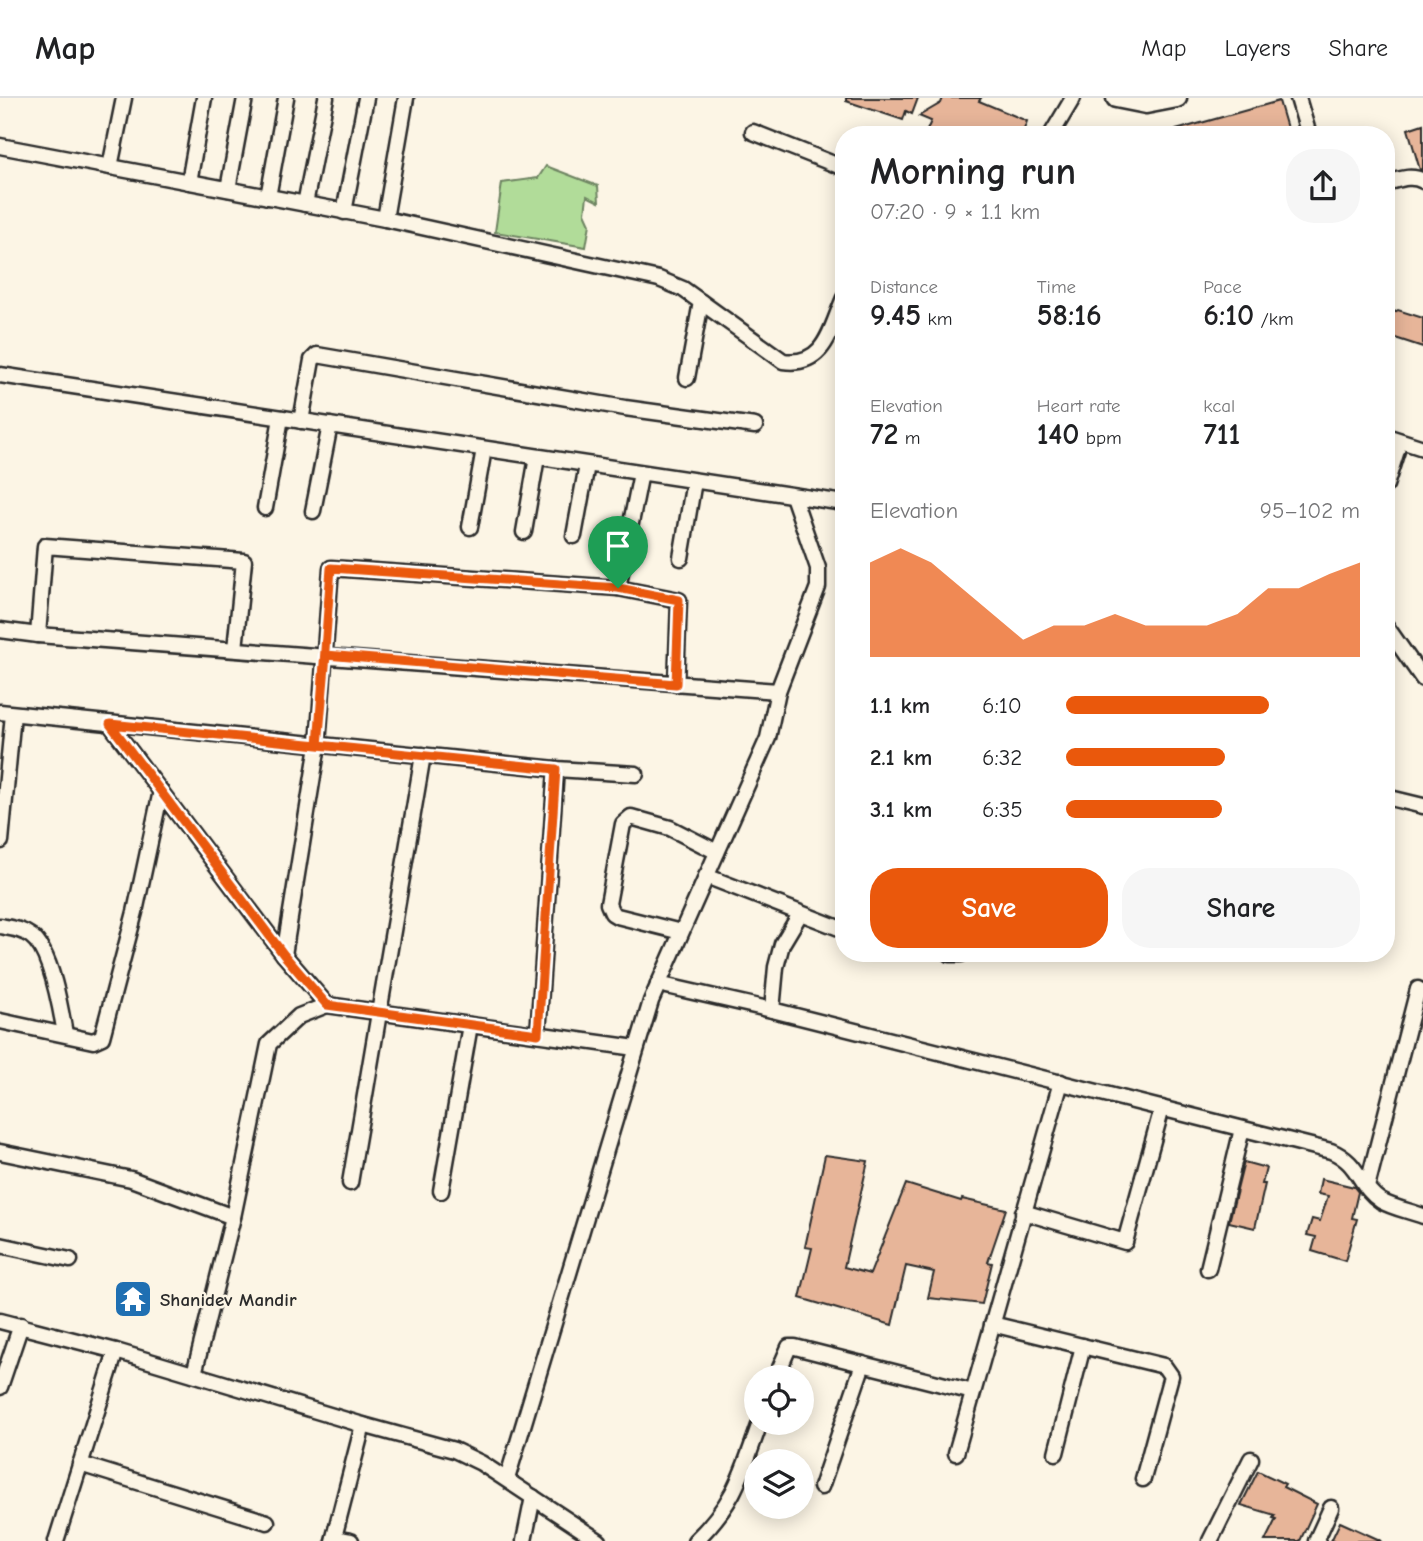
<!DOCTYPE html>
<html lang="en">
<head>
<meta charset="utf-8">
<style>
	:root { --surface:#fff; --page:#f6f6f6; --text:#202124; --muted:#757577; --line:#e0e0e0; --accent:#ea580c }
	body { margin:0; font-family:"Comic Neue",sans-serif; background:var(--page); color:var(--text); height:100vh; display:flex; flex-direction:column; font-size:26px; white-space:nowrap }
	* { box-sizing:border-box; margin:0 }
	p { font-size:23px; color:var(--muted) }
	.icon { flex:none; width:38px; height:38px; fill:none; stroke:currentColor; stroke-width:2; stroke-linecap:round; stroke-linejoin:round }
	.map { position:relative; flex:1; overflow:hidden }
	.sheet { position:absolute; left:835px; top:28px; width:560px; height:836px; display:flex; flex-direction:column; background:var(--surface); border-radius:28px; box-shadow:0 4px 18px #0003 }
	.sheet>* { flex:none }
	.fabs { position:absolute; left:744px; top:1267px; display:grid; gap:14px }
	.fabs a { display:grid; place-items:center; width:70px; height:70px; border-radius:50%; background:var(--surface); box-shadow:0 4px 18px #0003; font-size:35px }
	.pin { position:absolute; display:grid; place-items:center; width:60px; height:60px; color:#fff; margin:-72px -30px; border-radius:50% 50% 50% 0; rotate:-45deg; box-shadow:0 0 7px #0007 }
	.pin .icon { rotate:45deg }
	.round { display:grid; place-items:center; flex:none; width:74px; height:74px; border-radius:28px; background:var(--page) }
	.summary { display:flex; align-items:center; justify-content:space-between; height:119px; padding:0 35px }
	h1 { font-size:38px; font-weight:600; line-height:52px }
	.figures { display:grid; grid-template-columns:repeat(3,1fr); gap:10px; height:119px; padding:7px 35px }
	.figures div { display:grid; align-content:center }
	.figures b { font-size:30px; font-weight:600 }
	.figures small { font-size:19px; font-weight:400 }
	.figures p { font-size:19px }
	.chart { height:196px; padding:14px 35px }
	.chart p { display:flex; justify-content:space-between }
	.chart svg { width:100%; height:126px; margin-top:7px; fill:var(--accent); opacity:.7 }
	.cta { display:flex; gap:14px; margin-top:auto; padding:14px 35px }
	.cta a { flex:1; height:80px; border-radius:28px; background:var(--accent); color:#fff; font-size:28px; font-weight:600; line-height:80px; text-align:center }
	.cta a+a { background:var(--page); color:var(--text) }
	ul { padding:0 35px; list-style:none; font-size:23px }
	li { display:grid; grid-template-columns:112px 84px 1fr; align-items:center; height:52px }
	li i { height:18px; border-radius:9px; background:var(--accent) }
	header { display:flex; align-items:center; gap:42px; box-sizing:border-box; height:98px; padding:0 35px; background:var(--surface); border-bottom:2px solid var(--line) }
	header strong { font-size:33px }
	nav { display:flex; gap:38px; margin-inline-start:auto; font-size:24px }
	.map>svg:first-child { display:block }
	.green { fill:#b1dc99; stroke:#6e8462; stroke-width:2 }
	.building { fill:#e7b599; stroke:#2b2b2b; stroke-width:2 }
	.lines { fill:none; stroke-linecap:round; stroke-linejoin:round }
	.minor-casing { stroke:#2b2b2b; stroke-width:19 }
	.major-casing { stroke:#2b2b2b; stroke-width:23 }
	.minor { stroke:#fcf5e5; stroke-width:14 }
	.major { stroke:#fcf5e5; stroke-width:18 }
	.route-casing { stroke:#fff; stroke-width:14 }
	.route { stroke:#ea580c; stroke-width:9 }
	.labels { text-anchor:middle; stroke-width:5; stroke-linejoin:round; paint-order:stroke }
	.poi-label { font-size:19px; font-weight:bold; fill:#2b2b2b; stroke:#fcf5e5; text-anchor:start }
</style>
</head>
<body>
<header>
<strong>Map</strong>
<nav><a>Map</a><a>Layers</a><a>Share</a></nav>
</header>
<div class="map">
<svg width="1423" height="1443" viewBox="0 0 1423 1443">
	<rect width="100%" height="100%" fill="#fcf5e5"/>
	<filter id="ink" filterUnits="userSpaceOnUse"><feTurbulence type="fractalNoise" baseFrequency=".0143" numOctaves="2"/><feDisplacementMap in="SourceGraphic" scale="14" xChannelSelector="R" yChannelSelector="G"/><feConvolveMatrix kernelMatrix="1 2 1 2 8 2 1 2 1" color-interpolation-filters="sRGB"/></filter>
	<g filter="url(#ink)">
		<polygon class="green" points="546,68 598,88 599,104 587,98 585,115 590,126 586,149 495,134 502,85 538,80"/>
		<g class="building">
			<polygon points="846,0 918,0 912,16 906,13 903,22 846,3"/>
			<polygon points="943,0 981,0 979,3 1027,23 1022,37 925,37 931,23 919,18 941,5"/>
			<polygon points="1279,3 1289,37 1170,37 1169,34"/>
			<polygon points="1423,26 1423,71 1420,72 1408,31"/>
			<polygon points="1386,211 1395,214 1398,212 1423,220 1423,249 1386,237"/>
			<polygon points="825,1057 868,1063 844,1169 870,1176 906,1086 961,1103 962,1101 1006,1111 988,1164 992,1165 982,1206 928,1200 934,1174 906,1168 892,1227 800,1200 812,1150 805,1149"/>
			<polygon points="1244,1064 1266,1070 1262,1086 1265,1086 1255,1130 1229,1124"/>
			<polygon points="1321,1081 1354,1089 1358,1094 1352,1120 1357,1121 1345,1163 1312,1153 1316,1139 1307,1137 1312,1121 1320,1123 1328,1098 1318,1096"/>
			<polygon points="1258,1373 1285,1386 1283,1389 1317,1406 1300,1443 1265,1443 1276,1421 1273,1420 1275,1417 1241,1407"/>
			<polygon points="1340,1424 1382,1443 1331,1443"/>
		</g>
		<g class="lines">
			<defs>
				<g id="minor">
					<polyline points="1298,0 1309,37"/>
					<polyline points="753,34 844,70"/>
					<polyline points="1051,37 1073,0"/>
					<path d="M0,48L385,121L659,181L683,191L783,263C825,269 830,232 844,200"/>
					<polyline points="110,69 124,0"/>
					<polyline points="189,84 204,0"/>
					<path d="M1386,85C1398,82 1411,76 1423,83"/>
					<polyline points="228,91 245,0"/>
					<polyline points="268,99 286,0"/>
					<polyline points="305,106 326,0"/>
					<polyline points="344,114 366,0"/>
					<polyline points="385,121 406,0"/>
					<polyline points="0,277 844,405"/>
					<polyline points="687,280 701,204"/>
					<polyline points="301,323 312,262 317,257 625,310 755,328"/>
					<polyline points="1386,338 1423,350"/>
					<polyline points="1386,387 1400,343"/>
					<polyline points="265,410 281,320"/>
					<polyline points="313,413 330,327"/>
					<polyline points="470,429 484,351"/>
					<polyline points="524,434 537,359"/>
					<polyline points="574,438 587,367"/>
					<polyline points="681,460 694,383"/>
					<polyline points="618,490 641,375"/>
					<polyline points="1386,528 1423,581"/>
					<polyline points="0,532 38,537 778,593"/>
					<polyline points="38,537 45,448 244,463 235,551"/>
					<polyline points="0,614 556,671 636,676"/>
					<polyline points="110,626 284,857 318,647 331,470 618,490 679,502 676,586"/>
					<polyline points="1386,699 1423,708"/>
					<polyline points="1,743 13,616"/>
					<polyline points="706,778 844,832"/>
					<path d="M0,828C11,830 22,831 31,838C51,852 61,912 65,936"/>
					<polyline points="681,834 617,818 612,815 608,806 623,726 631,719 670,730 717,754"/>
					<polyline points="950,856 961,856"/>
					<polyline points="284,857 327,907 636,950"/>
					<path d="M658,886L772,912L1331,1053C1360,1065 1358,1088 1381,1103C1393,1110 1410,1113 1423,1118"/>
					<polyline points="772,912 776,869 782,846 800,816"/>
					<polyline points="0,923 93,943 102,939 135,814 161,693"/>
					<polyline points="538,936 556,671"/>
					<polyline points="0,1054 131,1081 233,1119"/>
					<polyline points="350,1085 423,657"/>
					<polyline points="1367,1089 1418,891"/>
					<polyline points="441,1093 470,927"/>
					<polyline points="1023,1114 1125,1144 1162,1010"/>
					<polyline points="0,1147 70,1162"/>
					<polyline points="1208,1171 1242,1031"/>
					<polyline points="0,1223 116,1253 363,1327 454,1352 481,1365 599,1443"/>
					<polyline points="992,1226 1164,1268 1171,1278 1143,1381"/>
					<polyline points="194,1276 233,1119 269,946 299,918 327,907"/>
					<polyline points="776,1279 789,1249 795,1249 973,1294"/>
					<polyline points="0,1289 21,1227"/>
					<polyline points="956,1355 1061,984"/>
					<polyline points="1056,1355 1083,1248"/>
					<polyline points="80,1366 267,1424"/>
					<polyline points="507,1381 651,903 768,640 778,593 818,489 818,470 793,398"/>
					<polyline points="821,1389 863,1266"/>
					<polyline points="334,1440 351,1443"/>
					<polyline points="56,1443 116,1253"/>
					<polyline points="333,1443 363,1327"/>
					<polyline points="524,1443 533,1399"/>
					<path d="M695,1443C735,1405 742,1375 760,1325"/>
					<polyline points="1210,1443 1251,1361"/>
					<polyline points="1316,1443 1331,1410"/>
				</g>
				<polyline id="major" points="1116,0 1146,6 1177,0"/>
			</defs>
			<use href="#minor" class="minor-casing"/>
			<use href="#major" class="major-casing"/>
			<use href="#minor" class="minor"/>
			<use href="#major" class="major"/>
		</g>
	</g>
	<g class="lines" filter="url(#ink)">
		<defs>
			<polyline id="route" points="618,490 331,470 318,647 110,626 284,857 327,907 538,936 556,671 318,647 326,557 676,586 679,502 618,490"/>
		</defs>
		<use href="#route" class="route-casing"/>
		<use href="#route" class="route"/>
	</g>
	<defs>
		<symbol id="temple-square" viewBox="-11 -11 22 22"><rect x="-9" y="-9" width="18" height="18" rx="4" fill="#1f6fb2" stroke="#fcf5e5"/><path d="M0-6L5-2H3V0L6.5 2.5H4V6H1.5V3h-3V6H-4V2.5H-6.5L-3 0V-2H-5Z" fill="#fff"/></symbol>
	</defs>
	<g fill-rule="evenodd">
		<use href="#temple-square" x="111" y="1179" width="44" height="44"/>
	</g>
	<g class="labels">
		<g class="poi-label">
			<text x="160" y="1208">Shanidev Mandir</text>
		</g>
	</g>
</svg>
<div class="fabs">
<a><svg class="icon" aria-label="locate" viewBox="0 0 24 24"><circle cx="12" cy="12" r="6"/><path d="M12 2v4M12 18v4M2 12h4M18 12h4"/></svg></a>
<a><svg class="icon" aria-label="layers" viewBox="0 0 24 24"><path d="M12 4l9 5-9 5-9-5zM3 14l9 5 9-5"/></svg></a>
</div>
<div class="pin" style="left:618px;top:490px;background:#1e9e55"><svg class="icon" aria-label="arrive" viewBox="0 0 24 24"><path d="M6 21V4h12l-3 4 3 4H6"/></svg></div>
<section class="sheet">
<div class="summary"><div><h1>Morning run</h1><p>07:20 · 9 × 1.1 km</p></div><a class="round"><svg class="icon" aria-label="share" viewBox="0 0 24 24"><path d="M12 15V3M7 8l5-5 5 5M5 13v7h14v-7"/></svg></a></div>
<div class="figures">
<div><p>Distance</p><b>9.45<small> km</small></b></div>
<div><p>Time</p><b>58:16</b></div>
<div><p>Pace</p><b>6:10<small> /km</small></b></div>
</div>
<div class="figures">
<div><p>Elevation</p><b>72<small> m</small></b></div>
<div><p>Heart rate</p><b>140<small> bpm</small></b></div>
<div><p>kcal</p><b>711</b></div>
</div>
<div class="chart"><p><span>Elevation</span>95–102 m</p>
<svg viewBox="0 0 160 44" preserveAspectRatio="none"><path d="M0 44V11L10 6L20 11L30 20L40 29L50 38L60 33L70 33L80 29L90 33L100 33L110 33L120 29L130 20L140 20L150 15L160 11V44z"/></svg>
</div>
<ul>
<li><b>1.1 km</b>6:10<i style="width:69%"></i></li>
<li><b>2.1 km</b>6:32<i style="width:54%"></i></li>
<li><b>3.1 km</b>6:35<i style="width:53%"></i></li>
</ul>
<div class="cta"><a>Save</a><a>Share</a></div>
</section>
</div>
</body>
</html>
